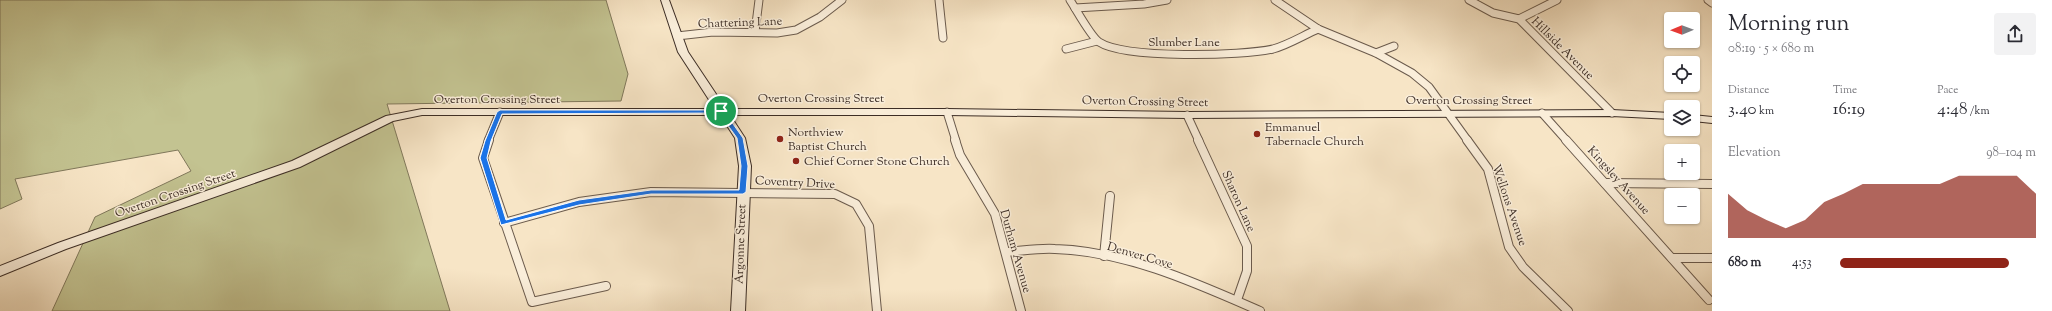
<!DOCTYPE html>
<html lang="en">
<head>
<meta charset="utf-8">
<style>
	:root { --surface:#fff; --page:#f2f2f3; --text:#2b2b33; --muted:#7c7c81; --accent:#8f2418 }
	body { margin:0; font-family:"Sorts Mill Goudy",serif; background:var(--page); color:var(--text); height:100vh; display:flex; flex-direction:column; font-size:15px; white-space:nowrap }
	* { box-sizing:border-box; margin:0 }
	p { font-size:13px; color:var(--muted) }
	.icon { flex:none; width:22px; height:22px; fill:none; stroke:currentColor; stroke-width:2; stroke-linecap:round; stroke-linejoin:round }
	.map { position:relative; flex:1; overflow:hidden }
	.side { display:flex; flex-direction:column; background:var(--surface); width:340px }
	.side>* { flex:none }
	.needle { width:26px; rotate:269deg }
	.controls { position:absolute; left:1664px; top:12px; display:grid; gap:8px }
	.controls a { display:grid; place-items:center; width:36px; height:36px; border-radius:4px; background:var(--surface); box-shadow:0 1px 3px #0004; font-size:20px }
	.pin { position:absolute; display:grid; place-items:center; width:34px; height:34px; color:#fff; margin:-17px; border:2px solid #fff; border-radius:50%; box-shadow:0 1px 4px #0007 }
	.round { display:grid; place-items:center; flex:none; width:42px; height:42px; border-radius:4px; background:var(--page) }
	.summary { display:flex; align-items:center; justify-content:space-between; height:68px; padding:0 16px }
	h1 { font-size:22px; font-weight:600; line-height:30px }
	.stats { display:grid; grid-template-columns:repeat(3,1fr); gap:6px; height:68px; padding:4px 16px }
	.stats div { display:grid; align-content:center }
	.stats b { font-size:17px; font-weight:600 }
	.stats small { font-size:11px; font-weight:400 }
	.stats p { font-size:11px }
	.chart { height:112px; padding:8px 16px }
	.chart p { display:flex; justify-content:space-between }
	.chart svg { width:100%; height:72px; margin-top:4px; fill:var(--accent); opacity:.7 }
	ul { padding:0 16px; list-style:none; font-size:13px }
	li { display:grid; grid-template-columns:64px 48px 1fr; align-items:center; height:30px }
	li i { height:10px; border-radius:5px; background:var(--accent) }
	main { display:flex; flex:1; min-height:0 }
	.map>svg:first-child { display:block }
	.green { fill:#c3c391; stroke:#80785b }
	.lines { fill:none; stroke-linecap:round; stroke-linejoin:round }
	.street-far1-casing { stroke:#6b5b4d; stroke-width:9 }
	.street-casing { stroke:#6b5b4d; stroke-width:10 }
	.secondary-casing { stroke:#3c2d25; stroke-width:2 }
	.street-far1 { stroke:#faeeda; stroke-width:7 }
	.street { stroke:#faeeda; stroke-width:8 }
	.secondary { fill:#faeeda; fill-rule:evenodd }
	.route { fill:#1a73e8; stroke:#fff; fill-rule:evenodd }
	.poi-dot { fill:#8f2418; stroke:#faeeda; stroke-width:1.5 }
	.labels { text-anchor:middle; stroke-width:3; stroke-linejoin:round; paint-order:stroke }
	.street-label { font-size:12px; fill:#3c2d25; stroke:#faeeda }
	.poi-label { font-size:12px; fill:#3c2d25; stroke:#faeeda; text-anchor:start }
</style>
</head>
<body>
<main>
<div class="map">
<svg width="1712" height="311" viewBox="0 0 1712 311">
	<rect width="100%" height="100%" fill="#f7e5c6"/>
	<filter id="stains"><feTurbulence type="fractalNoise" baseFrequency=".005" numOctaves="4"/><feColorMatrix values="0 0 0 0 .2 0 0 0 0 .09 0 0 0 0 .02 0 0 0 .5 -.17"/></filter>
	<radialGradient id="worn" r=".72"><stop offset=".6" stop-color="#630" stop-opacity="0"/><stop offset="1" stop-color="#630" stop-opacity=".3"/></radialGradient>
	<polygon class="green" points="0,0 606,0 628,74 621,101 387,104 450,311 52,311 95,217 191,171 178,150 15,179 22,199 0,209"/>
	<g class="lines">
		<defs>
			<g id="street-far1">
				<polyline points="939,0 943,38"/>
				<path d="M1070,0C1076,9 1091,37 1099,42C1125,59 1242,56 1273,49C1288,45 1304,35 1318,29"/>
				<polyline points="1275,0 1318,29 1376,53 1412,73 1429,87 1468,141"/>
				<polyline points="1469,0 1493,13 1519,19 1612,113"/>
				<polyline points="1708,0 1712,3"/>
				<polyline points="1075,8 1144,4 1167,0"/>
				<polyline points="1519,19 1557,0"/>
				<polyline points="755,32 759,0"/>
				<polyline points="677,36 713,32 777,33 796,30 820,17 842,0"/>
				<polyline points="1066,49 1097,41"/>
				<polyline points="1376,53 1394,46"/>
				<polyline points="947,112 956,141"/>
				<polyline points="1542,113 1567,141"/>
				<polyline points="1187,115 1199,141"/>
				<polyline points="488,141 500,112"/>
			</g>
			<g id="street">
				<polyline points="489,140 483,158 532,302 606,286"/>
				<polyline points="955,140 960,155 995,214 1021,311"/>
				<polyline points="1198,140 1247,246 1247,271 1237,300"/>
				<polyline points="1467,140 1488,169 1509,247 1523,267 1568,311"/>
				<polyline points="1566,140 1709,300"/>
				<polyline points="1605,183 1712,184"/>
				<polyline points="504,223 579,202 651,192 835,194 856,204 869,226 877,311"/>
				<path d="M1006,252C1022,251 1038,248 1055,249C1126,251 1196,283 1260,311"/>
				<polyline points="1104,256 1110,196"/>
				<polyline points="1672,258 1712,258"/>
			</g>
			<g id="secondary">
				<polygon points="661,0 669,0 688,52 726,109 947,109 1187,112 1612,110 1671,113 1671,119 1612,116 1187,118 947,115 730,115 745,138 751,166 745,311 731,311 739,166 735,138 720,115 422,115 393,121 300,167 66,249 0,276 0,266 58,243 292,161 386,116 422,109 715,109 678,52"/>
				<polygon points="1693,115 1712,117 1712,123 1693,121"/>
			</g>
		</defs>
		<use href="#street-far1" class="street-far1-casing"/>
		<use href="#street" class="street-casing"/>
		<use href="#secondary" class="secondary-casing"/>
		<use href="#street-far1" class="street-far1"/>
		<use href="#street" class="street"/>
		<use href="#secondary" class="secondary"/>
	</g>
	<path class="route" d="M500,110H723L743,138L748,166L746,192L743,194H651L579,205L501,225L480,158L485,141L497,112ZM719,113L737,138L741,166L739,190H651L579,200L506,220L487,158L491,141L502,114Z"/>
	<g class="poi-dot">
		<circle cx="1257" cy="134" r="4"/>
		<circle cx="780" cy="139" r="4"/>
		<circle cx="796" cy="161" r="4"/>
	</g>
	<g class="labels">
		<g class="street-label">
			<text transform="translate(740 22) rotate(-2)" y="4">Chattering Lane</text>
			<text x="1184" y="46">Slumber Lane</text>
			<text transform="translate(1563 48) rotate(45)" y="4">Hillside Avenue</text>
			<text x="821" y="102">Overton Crossing Street</text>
			<text x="497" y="103">Overton Crossing Street</text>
			<text x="1469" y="104">Overton Crossing Street</text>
			<text transform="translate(1145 101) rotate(1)" y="4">Overton Crossing Street</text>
			<text transform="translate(1619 180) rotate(48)" y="4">Kingsley Avenue</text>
			<text transform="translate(795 182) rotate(3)" y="4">Coventry Drive</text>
			<text transform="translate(175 193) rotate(-19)" y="4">Overton Crossing Street</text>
			<text transform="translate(1239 201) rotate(66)" y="4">Sharon Lane</text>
			<text transform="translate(1510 205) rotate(71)" y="4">Wellons Avenue</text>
			<text transform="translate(740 244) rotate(-88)" y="4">Argonne Street</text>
			<text transform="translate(1016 251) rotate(74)" y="4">Durham Avenue</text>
			<text transform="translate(1140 255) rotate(16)" y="4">Denver Cove</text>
		</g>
		<g class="poi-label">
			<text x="1265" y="131">Emmanuel<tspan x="1265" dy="14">Tabernacle Church</tspan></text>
			<text x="788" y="136">Northview<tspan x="788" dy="14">Baptist Church</tspan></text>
			<text x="804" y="165">Chief Corner Stone Church</text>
		</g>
	</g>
	<rect width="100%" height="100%" filter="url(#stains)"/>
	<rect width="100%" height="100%" fill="url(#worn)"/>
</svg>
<div class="controls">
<a><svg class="needle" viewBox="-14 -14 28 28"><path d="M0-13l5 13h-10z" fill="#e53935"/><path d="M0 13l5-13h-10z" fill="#7c7c81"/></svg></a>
<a><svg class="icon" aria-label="locate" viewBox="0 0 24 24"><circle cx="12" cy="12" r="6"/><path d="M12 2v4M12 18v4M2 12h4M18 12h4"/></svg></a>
<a><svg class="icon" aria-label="layers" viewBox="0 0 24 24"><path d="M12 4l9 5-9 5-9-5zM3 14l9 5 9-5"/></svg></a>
<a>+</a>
<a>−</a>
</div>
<div class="pin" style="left:721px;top:111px;background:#1e9e55"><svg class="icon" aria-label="arrive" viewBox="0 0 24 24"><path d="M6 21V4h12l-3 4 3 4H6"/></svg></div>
</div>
<section class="side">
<div class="summary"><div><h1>Morning run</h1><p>08:19 · 5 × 680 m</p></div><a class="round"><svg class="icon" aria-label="share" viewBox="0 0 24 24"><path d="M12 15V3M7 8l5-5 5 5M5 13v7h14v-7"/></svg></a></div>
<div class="stats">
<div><p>Distance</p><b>3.40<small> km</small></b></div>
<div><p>Time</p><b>16:19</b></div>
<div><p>Pace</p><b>4:48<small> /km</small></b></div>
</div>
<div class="chart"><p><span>Elevation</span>98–104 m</p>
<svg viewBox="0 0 160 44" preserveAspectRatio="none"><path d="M0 44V17L10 27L20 33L30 38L40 33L50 22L60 17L70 11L80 11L90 11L100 11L110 11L120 6L130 6L140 6L150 6L160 17V44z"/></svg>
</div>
<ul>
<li><b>680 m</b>4:53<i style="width:86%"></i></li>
</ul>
</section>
</main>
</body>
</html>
